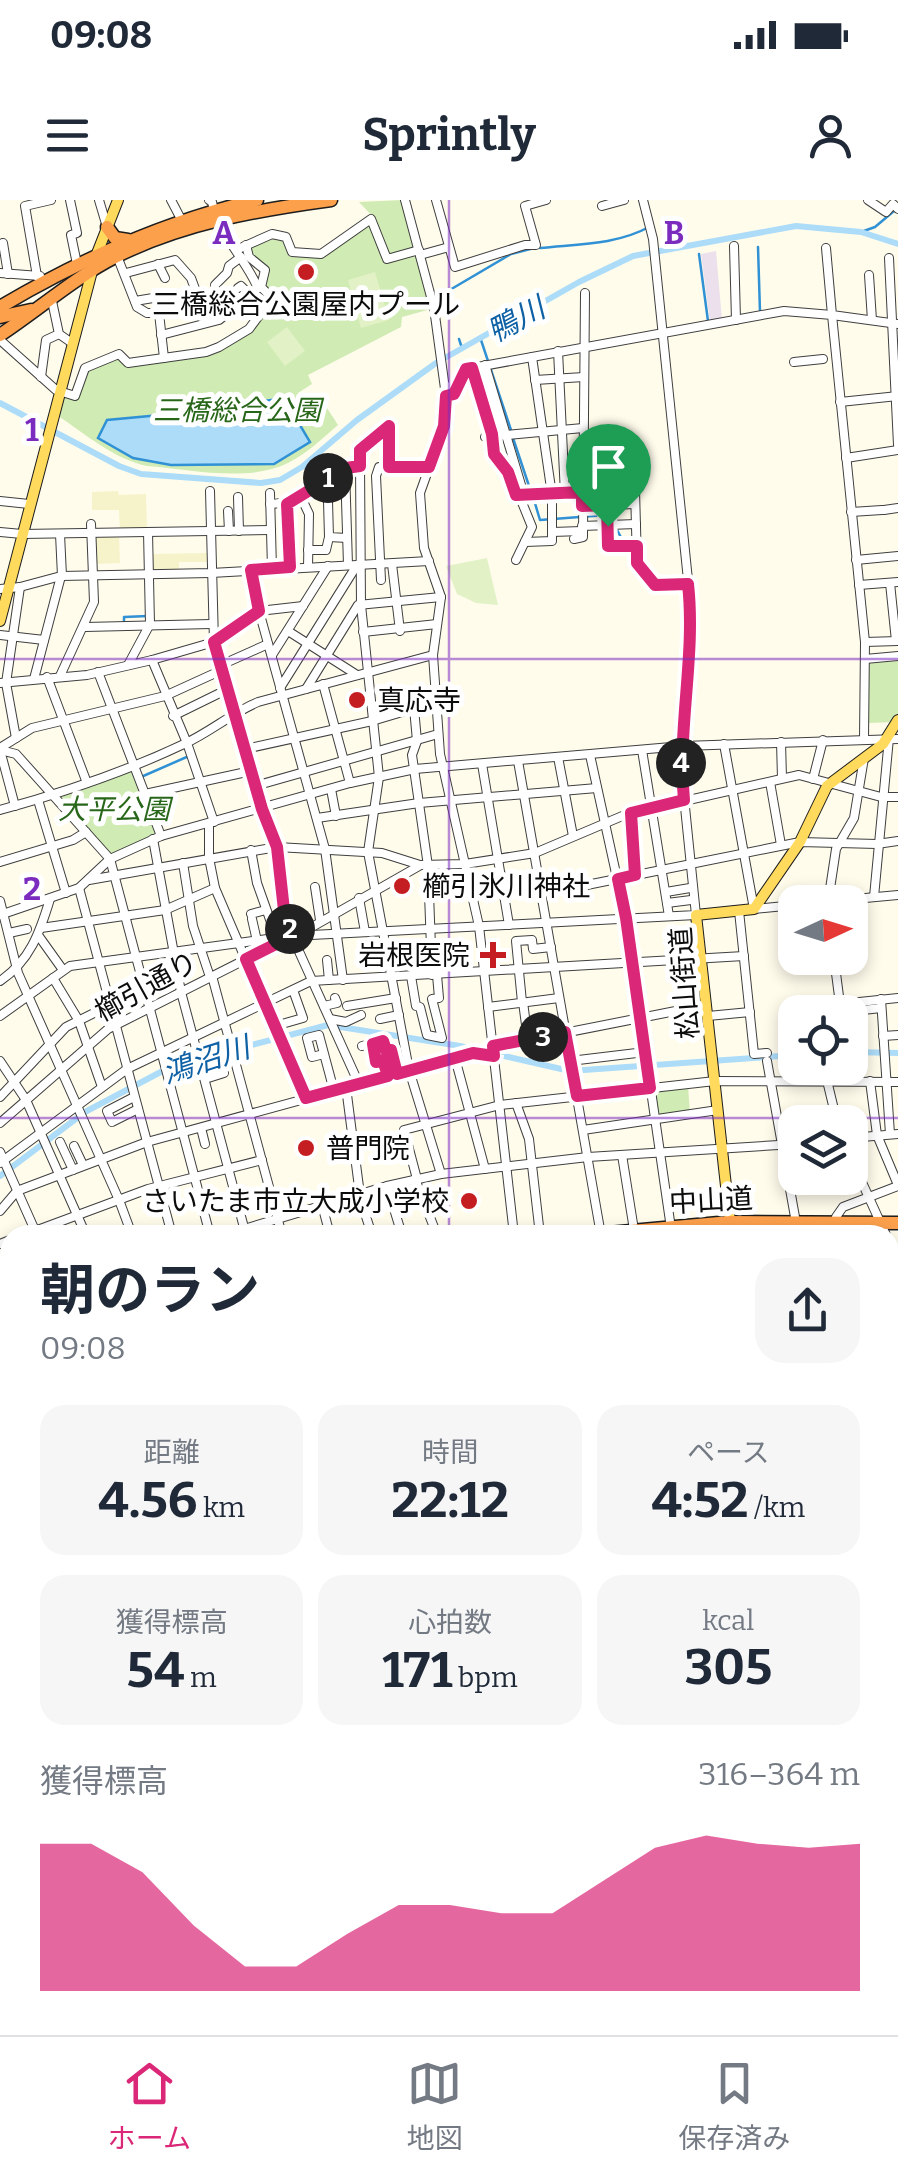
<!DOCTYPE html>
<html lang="ja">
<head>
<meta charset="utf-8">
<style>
	:root { --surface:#fff; --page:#f6f6f7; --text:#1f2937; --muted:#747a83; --line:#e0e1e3; --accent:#db2777 }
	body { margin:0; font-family:Bitter,"Noto Sans JP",serif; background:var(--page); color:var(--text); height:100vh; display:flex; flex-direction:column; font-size:38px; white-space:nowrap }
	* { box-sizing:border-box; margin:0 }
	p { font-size:32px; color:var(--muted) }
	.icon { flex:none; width:55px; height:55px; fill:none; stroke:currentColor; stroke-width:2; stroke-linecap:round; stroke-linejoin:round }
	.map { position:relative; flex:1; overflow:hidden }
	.panel { position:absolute; left:0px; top:1025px; width:900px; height:810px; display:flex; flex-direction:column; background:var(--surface); border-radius:30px 30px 0 0; box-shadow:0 5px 15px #0003 }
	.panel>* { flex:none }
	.needle { width:65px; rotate:86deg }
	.fabs { position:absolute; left:778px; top:685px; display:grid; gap:20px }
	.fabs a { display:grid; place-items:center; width:90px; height:90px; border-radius:20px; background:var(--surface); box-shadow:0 5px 15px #0003; font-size:50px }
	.pin { position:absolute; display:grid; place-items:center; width:85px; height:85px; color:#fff; margin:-102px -42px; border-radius:50% 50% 50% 0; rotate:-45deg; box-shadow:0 0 10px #0007 }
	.pin .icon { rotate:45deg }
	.km { position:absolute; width:50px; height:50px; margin:-25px; border-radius:50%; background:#222; color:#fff; font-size:28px; line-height:50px; text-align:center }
	.round { display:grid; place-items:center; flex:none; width:105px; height:105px; border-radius:30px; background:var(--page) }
	.summary { display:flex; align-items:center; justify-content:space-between; height:170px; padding:0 40px }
	h1 { font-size:55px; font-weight:700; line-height:75px }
	.metrics { display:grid; grid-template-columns:repeat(3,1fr); gap:15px; height:170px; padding:10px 40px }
	.metrics div { display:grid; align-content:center; border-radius:25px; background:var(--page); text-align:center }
	.metrics b { font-size:50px; font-weight:700 }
	.metrics small { font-size:28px; font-weight:400 }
	.metrics p { font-size:28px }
	.chart { height:280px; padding:20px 40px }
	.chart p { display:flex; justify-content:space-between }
	.chart svg { width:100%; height:180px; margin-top:10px; fill:var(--accent); opacity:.7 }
	.status { display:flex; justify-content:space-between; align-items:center; height:70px; padding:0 50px; background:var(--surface); direction:ltr }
	.status svg { height:28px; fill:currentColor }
	header { display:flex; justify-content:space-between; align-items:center; height:130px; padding:0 40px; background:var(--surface); font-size:45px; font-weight:700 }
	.menu { display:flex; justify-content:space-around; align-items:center; height:140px; border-top:2px solid var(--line); background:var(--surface); font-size:28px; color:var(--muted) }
	.menu a { display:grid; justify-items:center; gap:5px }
	.menu .selected { color:var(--accent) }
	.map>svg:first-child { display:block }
	.industrial { fill:#ebe0ec }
	.farmland { fill:#f6f3ca }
	.green { fill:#d0ebb3 }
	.pitch { fill:#e2f2c6 }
	.water { fill:#addcf9; stroke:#3091d5; stroke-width:2.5 }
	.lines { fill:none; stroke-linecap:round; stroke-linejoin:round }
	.stream { stroke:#3091d5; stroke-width:2.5 }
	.river { stroke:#addcf9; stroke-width:6 }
	.minor-casing { stroke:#3f3f3f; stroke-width:10 }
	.major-casing { stroke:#1d1d1d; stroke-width:12 }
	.highway-casing { stroke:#1d1d1d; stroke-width:15 }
	.minor { stroke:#fff; stroke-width:8 }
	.major { stroke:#ffda5c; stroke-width:10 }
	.highway { stroke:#fca04c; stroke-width:12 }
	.tram { stroke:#c41d22; stroke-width:2.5 }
	.rail { stroke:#c41d22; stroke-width:2.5 }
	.route-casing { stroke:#fff; stroke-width:20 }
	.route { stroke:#db2777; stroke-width:12 }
	.grid { fill:none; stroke:#7b2cbf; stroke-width:2.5; stroke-opacity:0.55 }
	.poi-dot { fill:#c41d22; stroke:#fff; stroke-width:4 }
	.labels { text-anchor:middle; stroke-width:10; stroke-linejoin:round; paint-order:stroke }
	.poi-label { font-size:28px; fill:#0c0c0c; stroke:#fff; text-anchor:start }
	.park-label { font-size:28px; font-style:italic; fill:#286719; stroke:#fff }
	.street-label { font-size:28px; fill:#0c0c0c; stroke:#fff }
	.water-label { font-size:30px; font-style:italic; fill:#0f61a5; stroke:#fff }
	.grid-label { font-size:32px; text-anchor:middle; font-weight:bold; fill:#7b2cbf; stroke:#fff; stroke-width:10; stroke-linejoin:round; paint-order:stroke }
</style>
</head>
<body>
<div class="status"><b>09:08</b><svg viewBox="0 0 49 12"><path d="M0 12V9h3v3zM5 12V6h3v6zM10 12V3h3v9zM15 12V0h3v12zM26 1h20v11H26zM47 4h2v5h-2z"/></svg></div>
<header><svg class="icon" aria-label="menu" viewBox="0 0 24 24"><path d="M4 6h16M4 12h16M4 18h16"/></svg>Sprintly<svg class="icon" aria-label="person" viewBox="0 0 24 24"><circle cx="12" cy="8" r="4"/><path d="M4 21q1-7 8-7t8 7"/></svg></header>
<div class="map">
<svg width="898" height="1835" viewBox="0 0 898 1835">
	<rect width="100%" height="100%" fill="#fffcec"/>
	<polygon class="industrial" points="716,51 722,120 710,122 701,54"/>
	<g class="farmland">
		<polygon points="118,291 119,295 146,294 147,331 120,331 119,310 92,310 92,292"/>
		<polygon points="119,334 120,363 93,364 93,335"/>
		<polygon points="209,353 209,362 179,362 179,372 150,373 150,354"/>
	</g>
	<g class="green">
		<polygon points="402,0 416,50 388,57 376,20 359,2"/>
		<path d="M370,21L374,23L385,62L417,54L431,109L402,117L401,127L308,175L312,184L298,193L310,217L327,208L338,225C322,239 306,254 288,263C247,283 190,269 147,266C114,259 85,234 57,215L62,194L75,197L86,169L119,156L125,162L192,155L237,140L273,98L264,88L267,78L249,54L248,48L273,36L284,37L291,55C336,56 336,48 370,21Z"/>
		<polygon points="898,458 898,515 894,522 869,523 868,462"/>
		<polygon points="133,566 159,634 110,654 60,598 64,593"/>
		<polygon points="688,885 690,914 655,919 651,889"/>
		<polygon points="898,1672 898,1835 636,1835 634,1825 890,1825 890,1674"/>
	</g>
	<g class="pitch">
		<polygon points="375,72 389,120 361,128 348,80"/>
		<polygon points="287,127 305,151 285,166 267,142"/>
		<polygon points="487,358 498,405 476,403 457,394 446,366"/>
	</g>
	<polygon class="water" points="284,198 310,242 274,264 171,265 133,258 98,238 107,220 193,212"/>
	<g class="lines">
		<g class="stream">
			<polyline points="861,32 875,27 894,11"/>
			<polyline points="758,47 760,112"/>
			<path d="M540,48C577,44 616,45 649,27"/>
			<polyline points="699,54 708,121"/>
			<polyline points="450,105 448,91 511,54 538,47"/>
			<polyline points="480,137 511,230"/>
			<polyline points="459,139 462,148"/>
			<polyline points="513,238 531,292"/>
			<polyline points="534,300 540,320 606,315"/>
			<polyline points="616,328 624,343"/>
			<polyline points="124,424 124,417 148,416"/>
			<polyline points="141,577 189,556"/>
		</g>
		<g class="river">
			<polyline points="0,203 119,266 141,274 261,283 280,280 302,267 357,220 436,163 579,82 633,56 796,26 861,32 898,44"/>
			<polyline points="850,852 898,853"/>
			<polyline points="0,976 85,912 172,866 328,825 460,846 570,871 795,855"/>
		</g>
		<defs>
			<g id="minor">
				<polyline points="70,0 77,33 71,35 77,64"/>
				<polyline points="99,0 107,27"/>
				<polyline points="171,0 182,21"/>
				<path d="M209,0L212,2C218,33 244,57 257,86"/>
				<polyline points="405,0 434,108 446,196 444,226 420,293 424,348 441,397 433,455 440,554 479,726 514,1035"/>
				<polyline points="436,0 455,67 525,45 536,45 525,6 546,0"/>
				<polyline points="868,0 886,12 893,4 898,9"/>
				<polyline points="602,6 624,0"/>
				<polyline points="3,43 8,74"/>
				<polyline points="734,46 736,120"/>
				<polyline points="826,48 832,115 898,124"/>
				<polyline points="236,50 272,34 286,37 292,52 321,54 371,19 387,59 419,50"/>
				<polyline points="420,55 449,47"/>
				<polyline points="117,56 137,107 147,113 159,113 164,158"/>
				<polyline points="889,58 898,245"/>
				<polyline points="158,64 165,78"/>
				<polyline points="0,73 40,76"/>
				<polyline points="126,73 175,60 191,78 198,97"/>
				<polyline points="869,75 872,120"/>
				<polyline points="37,76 25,6 51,0"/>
				<polyline points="215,85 227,73 229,66 241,57"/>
				<polyline points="238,88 241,86 249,94"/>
				<polyline points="166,98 197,92"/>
				<polyline points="52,101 59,134 72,143"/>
				<polyline points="135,101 153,98"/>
				<polyline points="161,135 219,120 261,86"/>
				<polyline points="0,140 56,190 75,196 85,168 119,154 128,163 206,152 219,147 249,129 272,98 261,87 265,70 249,57 246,45"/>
				<polyline points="558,151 565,294"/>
				<polyline points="794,162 823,159"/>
				<polyline points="485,165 524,295"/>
				<polyline points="472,168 493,234 494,254 509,272 516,295"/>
				<polyline points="41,177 46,140 59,134"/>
				<polyline points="535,180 584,177"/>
				<polyline points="446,196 454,194 466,169 472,168 784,111 832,115 865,442 864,539"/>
				<polyline points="840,202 898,196"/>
				<polyline points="389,227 361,251 360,263 361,405 379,577 368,652 409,870 441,974"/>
				<polyline points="389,227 389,267"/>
				<polyline points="485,237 583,228"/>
				<polyline points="846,258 898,250"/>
				<polyline points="583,261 593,261 597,292"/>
				<polyline points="345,268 348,365"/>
				<polyline points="319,283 328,301 329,337 347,338"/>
				<polyline points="635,290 637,363 655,385 688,383"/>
				<polyline points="210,291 214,442 262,609 277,647 285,710 292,736 359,884"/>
				<polyline points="270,293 272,369"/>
				<polyline points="300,295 309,314 308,367"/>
				<polyline points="520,295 635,292"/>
				<polyline points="238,297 239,331"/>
				<polyline points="0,301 29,304"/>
				<path d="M270,304C305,304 324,270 360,266"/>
				<polyline points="287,304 290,367"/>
				<polyline points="607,305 608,346"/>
				<polyline points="582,306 635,304"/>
				<polyline points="884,310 898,308"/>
				<polyline points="228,311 229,331"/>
				<polyline points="851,312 882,310"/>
				<polyline points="582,326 636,324"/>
				<polyline points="0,332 22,334 271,330"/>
				<polyline points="552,332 582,331"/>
				<polyline points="60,334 62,376"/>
				<polyline points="574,339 583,337 585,93"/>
				<polyline points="525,342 552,341 552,295 532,157"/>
				<polyline points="608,346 637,346"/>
				<polyline points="308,350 326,350 329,337"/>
				<polyline points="516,360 532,327 519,295"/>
				<polyline points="856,360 898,356"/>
				<polyline points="392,364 400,431"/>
				<polyline points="251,371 259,411 325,649 343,780"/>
				<polyline points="381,380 376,276 379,267 429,267"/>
				<polyline points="890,383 896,441"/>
				<polyline points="859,385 898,382"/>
				<polyline points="0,389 20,387 61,376 211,373 429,361"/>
				<polyline points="85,427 211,424"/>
				<polyline points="288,431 357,475"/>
				<polyline points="363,432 437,424"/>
				<polyline points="0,435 44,440"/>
				<polyline points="865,442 898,441"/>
				<polyline points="272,455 328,366"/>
				<polyline points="865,459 898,456"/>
				<polyline points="152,460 187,543 214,622"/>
				<polyline points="128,465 150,424 148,332"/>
				<polyline points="221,465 268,444"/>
				<polyline points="98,472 161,636"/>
				<polyline points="60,476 94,402 91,324"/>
				<polyline points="47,477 87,583"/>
				<polyline points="34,479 61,376"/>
				<polyline points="0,483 87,475 152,460 214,442 259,411 303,406"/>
				<polyline points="323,484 350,583"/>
				<polyline points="280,488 357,365"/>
				<polyline points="306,489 358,405 441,397"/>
				<polyline points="414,508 417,541 412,555 428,666 432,775"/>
				<polyline points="173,516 228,489"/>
				<polyline points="16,538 6,483 20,387"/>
				<polyline points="781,542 782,578"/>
				<polyline points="724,544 754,709 795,705"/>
				<polyline points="0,548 32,528 165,496 222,470"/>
				<polyline points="245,549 372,521 436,502"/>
				<polyline points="0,550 16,554 110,659 210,1035"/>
				<polyline points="0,550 15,606"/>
				<polyline points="642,550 669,716"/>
				<polyline points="590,555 626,719 672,1035"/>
				<polyline points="558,557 573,636"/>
				<polyline points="518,561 601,1035"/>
				<polyline points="482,564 509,725"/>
				<polyline points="813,579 823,540"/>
				<polyline points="770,582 781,645"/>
				<polyline points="255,586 438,534"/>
				<polyline points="331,589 336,616"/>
				<polyline points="145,594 251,571"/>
				<polyline points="38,600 66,693"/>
				<path d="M0,610C62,593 125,572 184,544C210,532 232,513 258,502L433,455"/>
				<polyline points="631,613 635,675"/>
				<polyline points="317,618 419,603 597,588"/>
				<polyline points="209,624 209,658 215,688 305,898"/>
				<polyline points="153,639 181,792 246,1035"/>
				<polyline points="251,650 257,683 278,742"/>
				<polyline points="0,662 73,640 86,632"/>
				<polyline points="183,663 193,726 210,777"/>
				<polyline points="501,676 567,689 800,642 877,644 898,641"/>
				<polyline points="89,680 277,647 382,653 420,665 465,664 535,653 627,614 799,575 881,597 898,597"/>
				<polyline points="315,687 320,720"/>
				<polyline points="79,688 172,1035"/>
				<polyline points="666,692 690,688"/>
				<polyline points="874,697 889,538"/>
				<polyline points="359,698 365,732"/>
				<polyline points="0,701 18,773 119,1000 132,1035"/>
				<polyline points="822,702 898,695"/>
				<polyline points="828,702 836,649 854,618 864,558"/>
				<polyline points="667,703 691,700"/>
				<polyline points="739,711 754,854 767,853"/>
				<polyline points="251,714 266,710"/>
				<polyline points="0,715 79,688 110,659 161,636 350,583 415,569 683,546 898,539"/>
				<polyline points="252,719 257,741"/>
				<polyline points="41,728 165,710 215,688"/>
				<polyline points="9,733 27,729"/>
				<polyline points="38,735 63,770"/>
				<polyline points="298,735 419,666"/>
				<polyline points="834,758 840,804 898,798"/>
				<polyline points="327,760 329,780"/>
				<polyline points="212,776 282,1035"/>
				<polyline points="411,776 416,806 420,807 427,835 442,838 432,799 439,798 437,775"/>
				<polyline points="53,778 79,821 102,887"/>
				<path d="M0,781C30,761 40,732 50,699"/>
				<polyline points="881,799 890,934"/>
				<polyline points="522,802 516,741 532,740 533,749 551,747"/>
				<polyline points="523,802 528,840"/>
				<polyline points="324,806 337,803 335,798"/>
				<polyline points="347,806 396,798"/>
				<polyline points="488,807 559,798"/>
				<polyline points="845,812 881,808"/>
				<polyline points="0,816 70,766 275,738"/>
				<polyline points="708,816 750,812"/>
				<polyline points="330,819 346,822 361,815"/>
				<polyline points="380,819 399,815"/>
				<polyline points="275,826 303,818 293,790"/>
				<polyline points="883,836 898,835"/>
				<polyline points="373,843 376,862 383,860 388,876"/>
				<polyline points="362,846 383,841 385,850 391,850 397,873"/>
				<polyline points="493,847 706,805"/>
				<polyline points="324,854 312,857 307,838 319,835 334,891"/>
				<polyline points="455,858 485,969"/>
				<polyline points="0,861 26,900 86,1035"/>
				<polyline points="570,861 645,852"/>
				<polyline points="767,861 795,1017 796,1035"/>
				<polyline points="824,868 837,922"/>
				<polyline points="205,879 224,873"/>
				<polyline points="870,881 877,935 898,985"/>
				<polyline points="346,887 360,995"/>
				<polyline points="0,897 66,827 110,805"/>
				<polyline points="134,897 107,911 112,922 138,909"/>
				<polyline points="516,903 529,939 540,1035"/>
				<polyline points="0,923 108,829 292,736 696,715 681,568 692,419 653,39 643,0"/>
				<polyline points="201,928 205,944"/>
				<polyline points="583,930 718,910"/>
				<polyline points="850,938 898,934"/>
				<polyline points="60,942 73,970"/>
				<polyline points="74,946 83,965"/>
				<polyline points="0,952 37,1035"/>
				<polyline points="622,955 634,1030"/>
				<polyline points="850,956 886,1035"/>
				<polyline points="0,963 127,869 311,781 744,756"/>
				<polyline points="842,978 848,990"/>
				<polyline points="415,979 437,1035"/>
				<polyline points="417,979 404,930 500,905 715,881 898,882"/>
				<polyline points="387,986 402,1035"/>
				<polyline points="359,995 372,1035"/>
				<polyline points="322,1005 330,1035"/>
				<polyline points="0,1011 17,991 147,942 455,858 473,853 494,856"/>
				<polyline points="24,1035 148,989 262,960"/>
				<polyline points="224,1035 387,986 441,974 588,957 795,944"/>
				<polyline points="733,1035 734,1035"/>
				<polyline points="839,1035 836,1017 843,1007 898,986"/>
				<polyline points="0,1044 10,1040"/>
				<polyline points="890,1046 898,1065"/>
				<polyline points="0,1075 10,1085"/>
				<polyline points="1,1112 10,1153"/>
				<polyline points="890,1122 898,1120"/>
				<polyline points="0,1170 10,1163"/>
				<polyline points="0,1227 10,1236"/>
				<polyline points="890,1237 895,1247"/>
				<polyline points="890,1270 898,1268"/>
				<polyline points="890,1319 898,1339"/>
				<polyline points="0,1336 10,1335"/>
				<polyline points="9,1366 10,1381"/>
				<polyline points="890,1367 898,1365"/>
				<polyline points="0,1391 10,1389"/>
				<polyline points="0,1415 10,1413"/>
				<polyline points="890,1420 898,1438"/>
				<polyline points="890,1465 898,1461"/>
				<polyline points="890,1493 898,1488"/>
				<polyline points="890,1525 898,1521"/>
				<polyline points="890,1539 898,1559"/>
				<polyline points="890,1590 898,1594"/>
				<polyline points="2,1598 10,1621"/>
				<polyline points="10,1640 4,1643 10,1660"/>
				<polyline points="890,1671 898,1668"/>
				<polyline points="0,1682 10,1712"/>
				<polyline points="0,1746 10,1744"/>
				<path d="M0,1748C5,1768 3,1782 10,1803"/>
				<polyline points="0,1817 10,1814"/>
				<polyline points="122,1825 124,1835"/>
				<polyline points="165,1825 168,1835"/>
				<polyline points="215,1825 217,1835"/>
				<polyline points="490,1825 491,1835"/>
				<polyline points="597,1825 619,1835"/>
				<polyline points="315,1834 390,1825"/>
				<polyline points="396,1835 472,1825"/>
				<polyline points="572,1835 574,1825"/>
			</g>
			<g id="major">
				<polyline points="0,421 96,56 118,0"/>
				<polyline points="730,1022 696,715 754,709 800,642 827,586 883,544 898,520"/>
				<polyline points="0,1094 10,1115"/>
				<polyline points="0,1279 10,1252"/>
				<polyline points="890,1411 898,1408"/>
				<polyline points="0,1672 10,1670"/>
				<polyline points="95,1825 98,1835"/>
				<polyline points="282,1825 284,1835"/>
			</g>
			<g id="highway">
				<polyline points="107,27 115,38 128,40"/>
				<path d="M0,107C81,59 166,21 257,0"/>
				<polyline points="0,117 31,110"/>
				<path d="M0,135C38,110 74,78 115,57C183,23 257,10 331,0"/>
				<polyline points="587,1035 730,1022 898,1023"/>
				<polyline points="0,1196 10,1191"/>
			</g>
		</defs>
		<use href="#minor" class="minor-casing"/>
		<use href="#major" class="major-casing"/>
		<use href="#highway" class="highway-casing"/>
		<use href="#minor" class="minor"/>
		<use href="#major" class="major"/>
		<use href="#highway" class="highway"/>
		<g class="tram">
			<polyline points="890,1130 898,1128"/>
			<polyline points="890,1153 898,1151"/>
		</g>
		<g class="rail">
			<polyline points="890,1147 898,1144"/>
			<polyline points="890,1195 898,1191"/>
			<polyline points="890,1213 898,1210"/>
			<polyline points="0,1470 10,1466"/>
			<polyline points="0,1491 10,1487"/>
			<polyline points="890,1586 898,1590"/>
		</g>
	</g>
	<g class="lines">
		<defs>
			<path id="route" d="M472,168L492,234L494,254L508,272L516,295L582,292V306L607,305L608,346H637V363L655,385L688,384C696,456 677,528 684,600L631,613L635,675L618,679L626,718L650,888L577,896L565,832L493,846L494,856L473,853L397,874L391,850H386L383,841L373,844L376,862L383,860L388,876L306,898L246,759L292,736L284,710L277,647L262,609L214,442L259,411L251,370L290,367L287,304L346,268L360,266V250L389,226V267H429L444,226L446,196L454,194L466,169Z"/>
		</defs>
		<use href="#route" class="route-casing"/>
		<use href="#route" class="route"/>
	</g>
	<path class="grid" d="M449,0V1035M0,459H898M0,918H898M0,1376H10M890,1376H898M449,1825V1835"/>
	<g class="poi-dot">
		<circle cx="306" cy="72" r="10"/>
		<circle cx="357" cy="500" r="10"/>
		<circle cx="402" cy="686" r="10"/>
		<path d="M488 740h10v10h10v10h-10v10h-10v-10h-10v-10h10z"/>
		<circle cx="306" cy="948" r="10"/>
		<circle cx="469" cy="1001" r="10"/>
	</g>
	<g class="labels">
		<g class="poi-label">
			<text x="306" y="114" text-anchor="middle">三橋総合公園屋内プール</text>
			<text x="377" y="510">真応寺</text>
			<text x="422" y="696">櫛引氷川神社</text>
			<text x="470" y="765" text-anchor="end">岩根医院</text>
			<text x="326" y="958">普門院</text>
			<text x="449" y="1011" text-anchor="end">さいたま市立大成小学校</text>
		</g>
		<g class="park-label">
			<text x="237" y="220">三橋総合公園</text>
			<text x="114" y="619">大平公園</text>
		</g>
		<g class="street-label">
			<text transform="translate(684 783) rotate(-94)" y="10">松山街道</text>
			<text transform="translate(146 786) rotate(-29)" y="10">櫛引通り</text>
			<text transform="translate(711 1000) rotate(-3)" y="10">中山道</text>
		</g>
		<g class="water-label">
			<text transform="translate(516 120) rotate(-28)" y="10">鴨川</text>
			<text transform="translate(206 860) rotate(-18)" y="10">鴻沼川</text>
		</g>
	</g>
	<g class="grid-label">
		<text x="224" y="44">A</text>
		<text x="674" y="44">B</text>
		<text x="32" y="241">1</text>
		<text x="32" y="700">2</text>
	</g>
</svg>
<div class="fabs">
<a><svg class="needle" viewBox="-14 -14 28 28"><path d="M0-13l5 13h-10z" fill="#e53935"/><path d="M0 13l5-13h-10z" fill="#747a83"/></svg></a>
<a><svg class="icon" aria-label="locate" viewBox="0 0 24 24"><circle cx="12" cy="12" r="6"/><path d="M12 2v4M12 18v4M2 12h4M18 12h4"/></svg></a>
<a><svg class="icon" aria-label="layers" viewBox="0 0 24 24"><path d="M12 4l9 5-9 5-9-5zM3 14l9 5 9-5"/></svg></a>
</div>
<div class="pin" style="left:608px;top:326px;background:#1e9e55"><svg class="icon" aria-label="arrive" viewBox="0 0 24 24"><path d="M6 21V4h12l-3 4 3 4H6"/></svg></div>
<b class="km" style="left:328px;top:278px">1</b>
<b class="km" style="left:290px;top:729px">2</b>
<b class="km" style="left:543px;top:837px">3</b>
<b class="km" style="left:681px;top:563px">4</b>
<section class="panel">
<div class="summary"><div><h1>朝のラン</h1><p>09:08</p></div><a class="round"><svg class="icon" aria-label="share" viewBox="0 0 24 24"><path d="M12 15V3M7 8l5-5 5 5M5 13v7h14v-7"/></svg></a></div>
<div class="metrics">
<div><p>距離</p><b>4.56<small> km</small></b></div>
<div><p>時間</p><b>22:12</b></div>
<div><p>ペース</p><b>4:52<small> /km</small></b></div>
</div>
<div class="metrics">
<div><p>獲得標高</p><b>54<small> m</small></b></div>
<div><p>心拍数</p><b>171<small> bpm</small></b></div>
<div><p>kcal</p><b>305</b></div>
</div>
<div class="chart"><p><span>獲得標高</span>316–364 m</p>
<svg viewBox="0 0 160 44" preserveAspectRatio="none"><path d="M0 44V8L10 8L20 15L30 28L40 38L50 38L60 30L70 23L80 23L90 25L100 25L110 17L120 9L130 6L140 8L150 9L160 8V44z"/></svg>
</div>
</section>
</div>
<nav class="menu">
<a class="selected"><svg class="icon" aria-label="home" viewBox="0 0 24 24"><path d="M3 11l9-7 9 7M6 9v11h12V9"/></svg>ホーム</a>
<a><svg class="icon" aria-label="map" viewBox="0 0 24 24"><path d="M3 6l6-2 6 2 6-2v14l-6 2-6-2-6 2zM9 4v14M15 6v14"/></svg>地図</a>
<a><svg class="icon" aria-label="saved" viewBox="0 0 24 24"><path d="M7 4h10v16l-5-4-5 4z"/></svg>保存済み</a>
</nav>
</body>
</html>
